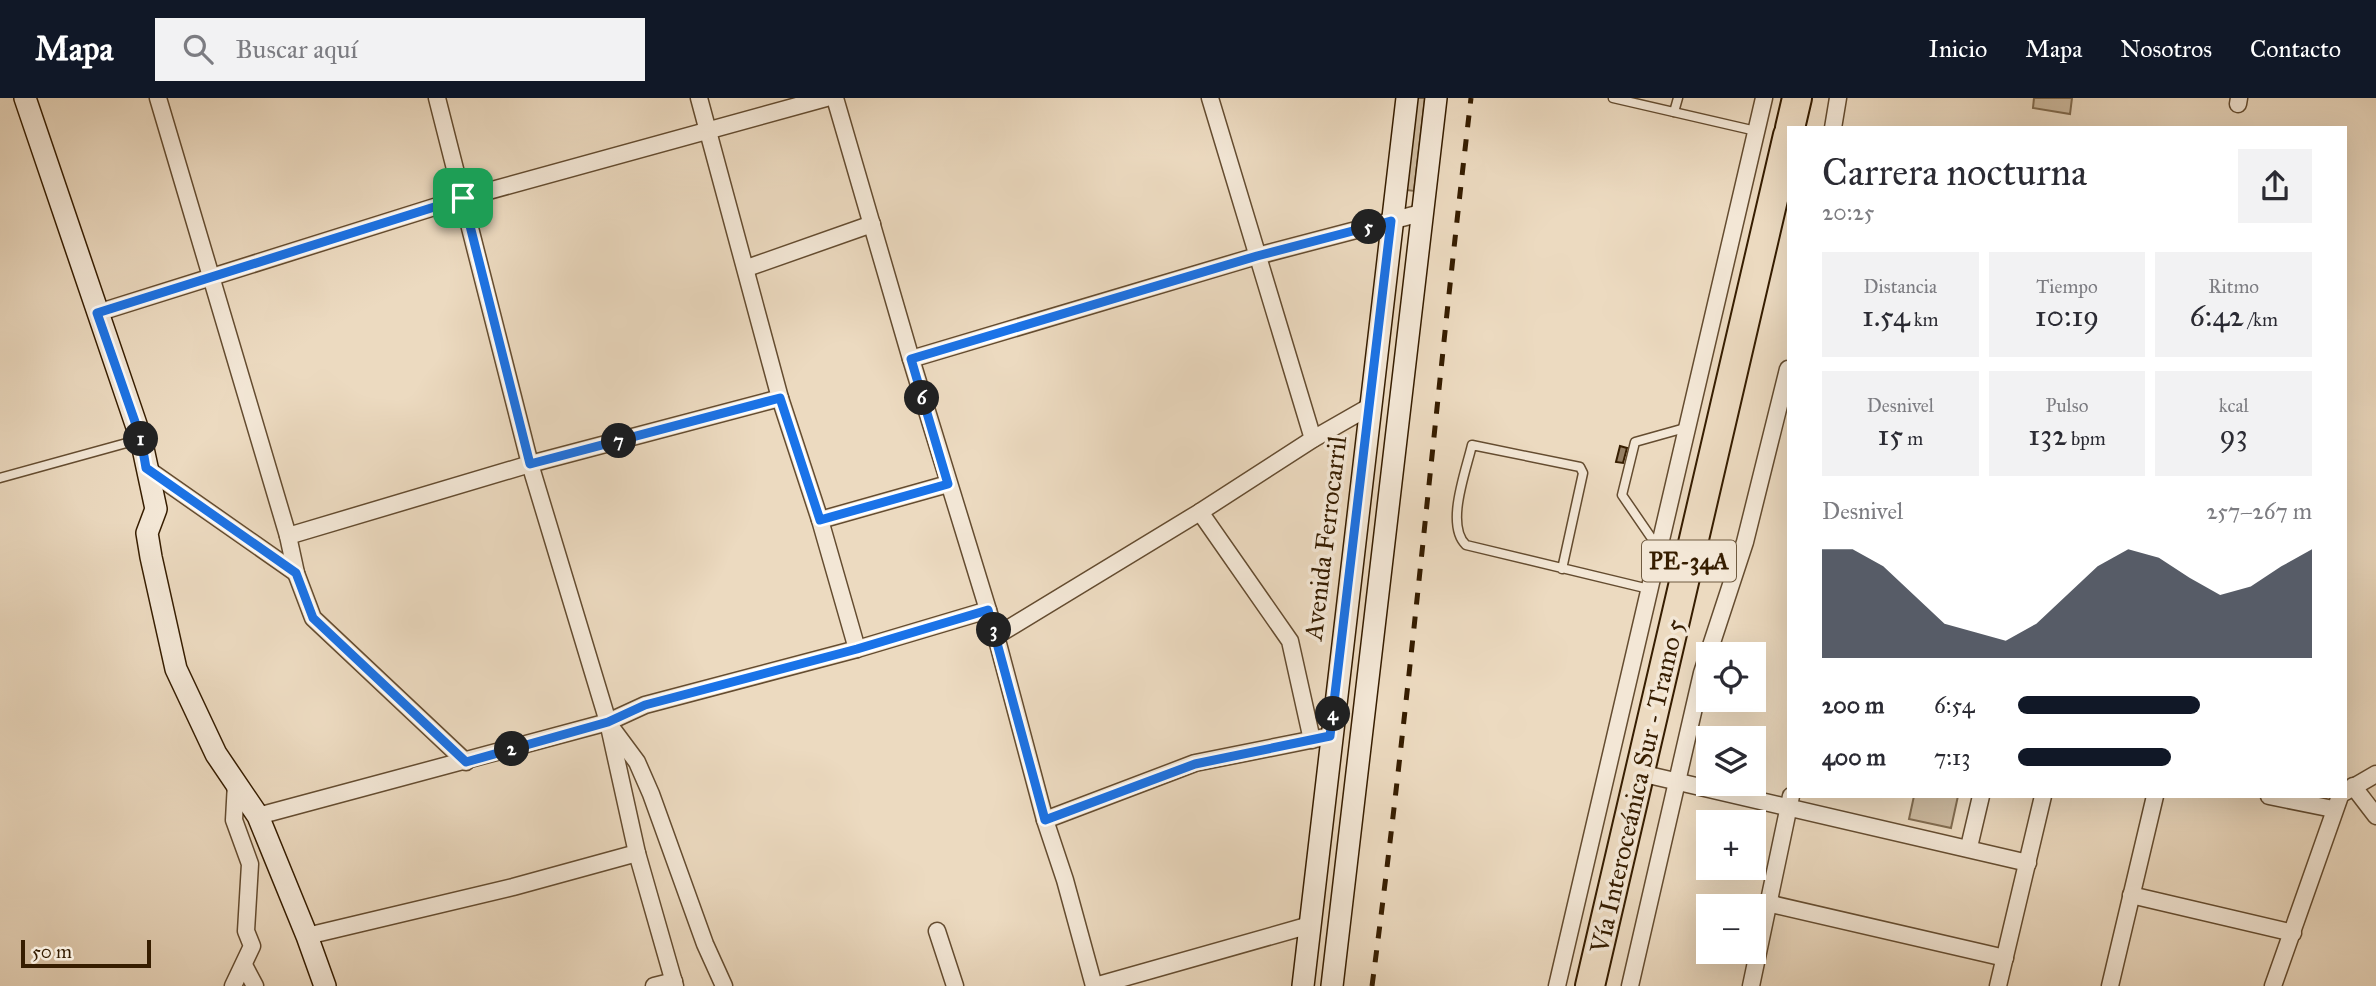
<!DOCTYPE html>
<html lang="es">
<head>
<meta charset="utf-8">
<style>
	:root { --surface:#fff; --page:#f2f2f3; --text:#2b2b33; --muted:#7c7c81; --accent:#111827 }
	body { margin:0; font-family:"IM FELL Great Primer",serif; background:var(--page); color:var(--text); height:100vh; display:flex; flex-direction:column; font-size:26px; white-space:nowrap }
	* { box-sizing:border-box; margin:0 }
	p { font-size:23px; color:var(--muted) }
	.icon { flex:none; width:38px; height:38px; fill:none; stroke:currentColor; stroke-width:2; stroke-linecap:round; stroke-linejoin:round }
	.map { position:relative; flex:1; overflow:hidden }
	.panel { position:absolute; left:1787px; top:28px; width:560px; height:672px; display:flex; flex-direction:column; background:var(--surface); border-radius:0px; box-shadow:0 7px 28px #0002 }
	.panel>* { flex:none }
	.buttons { position:absolute; left:1696px; top:544px; display:grid; gap:14px }
	.buttons a { display:grid; place-items:center; width:70px; height:70px; border-radius:0px; background:var(--surface); box-shadow:0 7px 28px #0002; font-size:35px }
	.scale { position:absolute; left:21px; bottom:18px; width:130px; box-sizing:border-box; padding-left:7px; border:4px solid #361d00; border-top:0; font-size:19px; line-height:24px; white-space:nowrap; color:#361d00; -webkit-text-stroke:5px #f3e7d6; paint-order:stroke }
	.pin { position:absolute; display:grid; place-items:center; width:60px; height:60px; color:#fff; margin:-30px; border-radius:14px; box-shadow:0 4px 10px #0006 }
	.km { position:absolute; width:35px; height:35px; margin:-18px; border-radius:50%; background:#222; color:#fff; font-size:19px; line-height:35px; text-align:center }
	.round { display:grid; place-items:center; flex:none; width:74px; height:74px; border-radius:0px; background:var(--page) }
	.overview { display:flex; align-items:center; justify-content:space-between; height:119px; padding:0 35px }
	h1 { font-size:38px; font-weight:600; line-height:52px }
	.metrics { display:grid; grid-template-columns:repeat(3,1fr); gap:10px; height:119px; padding:7px 35px }
	.metrics div { display:grid; align-content:center; border-radius:0px; background:var(--page); text-align:center }
	.metrics b { font-size:30px; font-weight:600 }
	.metrics small { font-size:19px; font-weight:400 }
	.metrics p { font-size:19px }
	.chart { height:196px; padding:14px 35px }
	.chart p { display:flex; justify-content:space-between }
	.chart svg { width:100%; height:126px; margin-top:7px; fill:var(--accent); opacity:.7 }
	ul { padding:0 35px; list-style:none; font-size:23px }
	li { display:grid; grid-template-columns:112px 84px 1fr; align-items:center; height:52px }
	li i { height:18px; border-radius:9px; background:var(--accent) }
	header { display:flex; align-items:center; gap:42px; box-sizing:border-box; height:98px; padding:0 35px; background:var(--accent); color:#fff }
	header strong { font-size:33px }
	nav { display:flex; gap:38px; margin-inline-start:auto; font-size:24px }
	.search { width:490px; height:63px; background:var(--page); display:flex; align-items:center; gap:18px; box-sizing:border-box; padding:0 24px; border-radius:0px; color:var(--muted); font-size:26px }
	.map>svg:first-child { display:block }
	.green { fill:#cdba9f; stroke:#826c50; stroke-width:2 }
	.building { fill:#957f64; stroke:#361d00; stroke-width:2 }
	.lines { fill:none; stroke-linecap:round; stroke-linejoin:round }
	.lane-casing { stroke:#644c30; stroke-width:11 }
	.street-casing { stroke:#644c30; stroke-width:19 }
	.secondary-casing { stroke:#361d00; stroke-width:24 }
	.highway-casing { stroke:#361d00; stroke-width:32 }
	.lane { stroke:#f3e7d6; stroke-width:8 }
	.street { stroke:#f3e7d6; stroke-width:16 }
	.secondary { stroke:#f3e7d6; stroke-width:21 }
	.highway { stroke:#ecdac0; stroke-width:28 }
	.rail { stroke:#361d00; stroke-width:5; stroke-dasharray:12 12; stroke-linecap:butt }
	.route-casing { stroke:#fff; stroke-width:14 }
	.route { stroke:#1a73e8; stroke-width:9 }
	.labels { text-anchor:middle; stroke-width:7; stroke-linejoin:round; paint-order:stroke }
	.shield { fill:#f3e7d6; stroke:#6f5a40; stroke-width:2 }
	.shield-label { font-size:24px; font-weight:bold; fill:#361d00 }
	.street-label { font-size:26px; fill:#361d00; stroke:#f3e7d6 }
</style>
</head>
<body>
<header>
<strong>Mapa</strong>
<div class="search"><svg class="icon" aria-label="search" viewBox="0 0 24 24"><circle cx="10" cy="10" r="6"/><path d="M15 15l6 6"/></svg>Buscar aquí</div>
<nav><a>Inicio</a><a>Mapa</a><a>Nosotros</a><a>Contacto</a></nav>
</header>
<div class="map">
<svg width="2376" height="888" viewBox="0 0 2376 888">
	<rect width="100%" height="100%" fill="#ecdac0"/>
	<filter id="stains"><feTurbulence type="fractalNoise" baseFrequency=".00286" numOctaves="4"/><feColorMatrix values="0 0 0 0 .2 0 0 0 0 .09 0 0 0 0 .02 0 0 0 .5 -.17"/></filter>
	<radialGradient id="worn" r=".72"><stop offset=".6" stop-color="#630" stop-opacity="0"/><stop offset="1" stop-color="#630" stop-opacity=".3"/></radialGradient>
	<g class="green">
		<polygon points="1417,0 1425,0 1414,93 1406,92"/>
		<polygon points="2034,0 2072,0 2070,16 2033,10"/>
		<polygon points="1914,698 1958,698 1951,730 1909,721"/>
	</g>
	<polygon class="building" points="1620,348 1627,350 1623,365 1616,364"/>
	<g class="lines">
		<defs>
			<g id="lane">
				<polyline points="1613,0 1756,33"/>
				<polyline points="1674,14 1678,0"/>
				<polyline points="0,380 141,341"/>
				<polyline points="1659,451 1622,397 1635,344 1685,330"/>
				<path d="M1562,471L1583,375L1580,369L1472,347C1466,373 1445,427 1466,447L1649,491"/>
			</g>
			<g id="street">
				<polyline points="158,0 288,438 296,475 313,520 466,664"/>
				<polyline points="437,0 530,366 608,624 637,755 675,888"/>
				<polyline points="699,0 780,300 820,422 857,551"/>
				<polyline points="835,0 911,261 996,538 1045,722 1065,782 1094,888"/>
				<polyline points="1210,0 1313,341"/>
				<polyline points="2238,6 2239,0"/>
				<polyline points="1833,30 1838,0"/>
				<polyline points="747,170 872,126"/>
				<polyline points="97,215 463,100 826,0"/>
				<polyline points="911,261 1257,158 1421,115"/>
				<polyline points="146,370 296,475"/>
				<polyline points="1200,414 1290,543 1312,642"/>
				<polyline points="820,422 948,386"/>
				<polyline points="288,438 530,366 780,300"/>
				<polyline points="996,538 1200,414 1313,341 1369,309"/>
				<polyline points="611,629 637,664 651,696 705,846 724,888"/>
				<polyline points="1640,675 2028,765"/>
				<polyline points="2353,688 2376,718"/>
				<polyline points="2345,694 2376,676"/>
				<polyline points="2269,698 2333,711"/>
				<polyline points="258,718 608,624 645,607 857,551 988,512"/>
				<polyline points="1045,722 1195,665 1330,638"/>
				<polyline points="1969,749 1981,698"/>
				<polyline points="2131,797 2293,835"/>
				<polyline points="1771,806 2005,860"/>
				<polyline points="937,833 955,888"/>
				<polyline points="307,838 513,789 637,755"/>
				<polyline points="245,869 255,888"/>
				<polyline points="233,888 252,848 246,833 250,766 234,722 236,685"/>
				<polyline points="654,888 674,883"/>
				<polyline points="1095,888 1310,827"/>
				<polyline points="1557,888 1764,0"/>
				<polyline points="1630,888 1702,575 1745,444 1788,271"/>
				<polyline points="1751,888 1791,698"/>
				<polyline points="1998,888 2043,698"/>
				<polyline points="2110,888 2155,698"/>
				<polyline points="2273,888 2340,698"/>
			</g>
			<g id="secondary">
				<polyline points="25,0 141,341 156,411 147,435 151,459 176,571 216,656 258,718 307,838 325,888"/>
				<polyline points="1303,888 1407,0"/>
				<polyline points="1332,888 1436,0"/>
			</g>
			<g id="highway">
				<polyline points="1790,30 1797,0"/>
				<polyline points="1590,888 1788,37"/>
			</g>
		</defs>
		<use href="#lane" class="lane-casing"/>
		<use href="#street" class="street-casing"/>
		<use href="#secondary" class="secondary-casing"/>
		<use href="#highway" class="highway-casing"/>
		<use href="#lane" class="lane"/>
		<use href="#street" class="street"/>
		<use href="#secondary" class="secondary"/>
		<use href="#highway" class="highway"/>
		<path class="rail" d="M1372,888C1411,593 1436,296 1471,0"/>
	</g>
	<g class="lines">
		<defs>
			<polygon id="route" points="463,100 530,366 780,300 820,422 948,386 911,261 1257,158 1391,123 1330,638 1195,666 1045,722 988,512 857,551 645,607 608,624 466,664 313,520 296,475 146,370 141,341 97,215"/>
		</defs>
		<use href="#route" class="route-casing"/>
		<use href="#route" class="route"/>
	</g>
	<g class="labels">
		<rect class="shield" x="1642" y="442.5" width="94" height="41" rx="5"/>
		<g class="shield-label">
			<text x="1689" y="471">PE-34A</text>
		</g>
		<g class="street-label">
			<text transform="translate(1325 440) rotate(-83)" y="9">Avenida Ferrocarril</text>
			<text transform="translate(1637 688) rotate(-77)" y="9">Vía Interoceánica Sur - Tramo 5</text>
		</g>
	</g>
	<rect width="100%" height="100%" filter="url(#stains)"/>
	<rect width="100%" height="100%" fill="url(#worn)"/>
</svg>
<div class="buttons">
<a><svg class="icon" aria-label="locate" viewBox="0 0 24 24"><circle cx="12" cy="12" r="6"/><path d="M12 2v4M12 18v4M2 12h4M18 12h4"/></svg></a>
<a><svg class="icon" aria-label="layers" viewBox="0 0 24 24"><path d="M12 4l9 5-9 5-9-5zM3 14l9 5 9-5"/></svg></a>
<a>+</a>
<a>−</a>
</div>
<div class="scale">50 m</div>
<div class="pin" style="left:463px;top:100px;background:#1e9e55"><svg class="icon" aria-label="arrive" viewBox="0 0 24 24"><path d="M6 21V4h12l-3 4 3 4H6"/></svg></div>
<b class="km" style="left:141px;top:341px">1</b>
<b class="km" style="left:512px;top:651px">2</b>
<b class="km" style="left:994px;top:532px">3</b>
<b class="km" style="left:1333px;top:616px">4</b>
<b class="km" style="left:1369px;top:129px">5</b>
<b class="km" style="left:922px;top:300px">6</b>
<b class="km" style="left:619px;top:343px">7</b>
<section class="panel">
<div class="overview"><div><h1>Carrera nocturna</h1><p>20:25</p></div><a class="round"><svg class="icon" aria-label="share" viewBox="0 0 24 24"><path d="M12 15V3M7 8l5-5 5 5M5 13v7h14v-7"/></svg></a></div>
<div class="metrics">
<div><p>Distancia</p><b>1.54<small> km</small></b></div>
<div><p>Tiempo</p><b>10:19</b></div>
<div><p>Ritmo</p><b>6:42<small> /km</small></b></div>
</div>
<div class="metrics">
<div><p>Desnivel</p><b>15<small> m</small></b></div>
<div><p>Pulso</p><b>132<small> bpm</small></b></div>
<div><p>kcal</p><b>93</b></div>
</div>
<div class="chart"><p><span>Desnivel</span>257–267 m</p>
<svg viewBox="0 0 160 44" preserveAspectRatio="none"><path d="M0 44V6L10 6L20 12L30 22L40 32L50 35L60 38L70 32L80 22L90 12L100 6L110 9L120 16L130 22L140 19L150 12L160 6V44z"/></svg>
</div>
<ul>
<li><b>200 m</b>6:54<i style="width:62%"></i></li>
<li><b>400 m</b>7:13<i style="width:52%"></i></li>
</ul>
</section>
</div>
</body>
</html>
